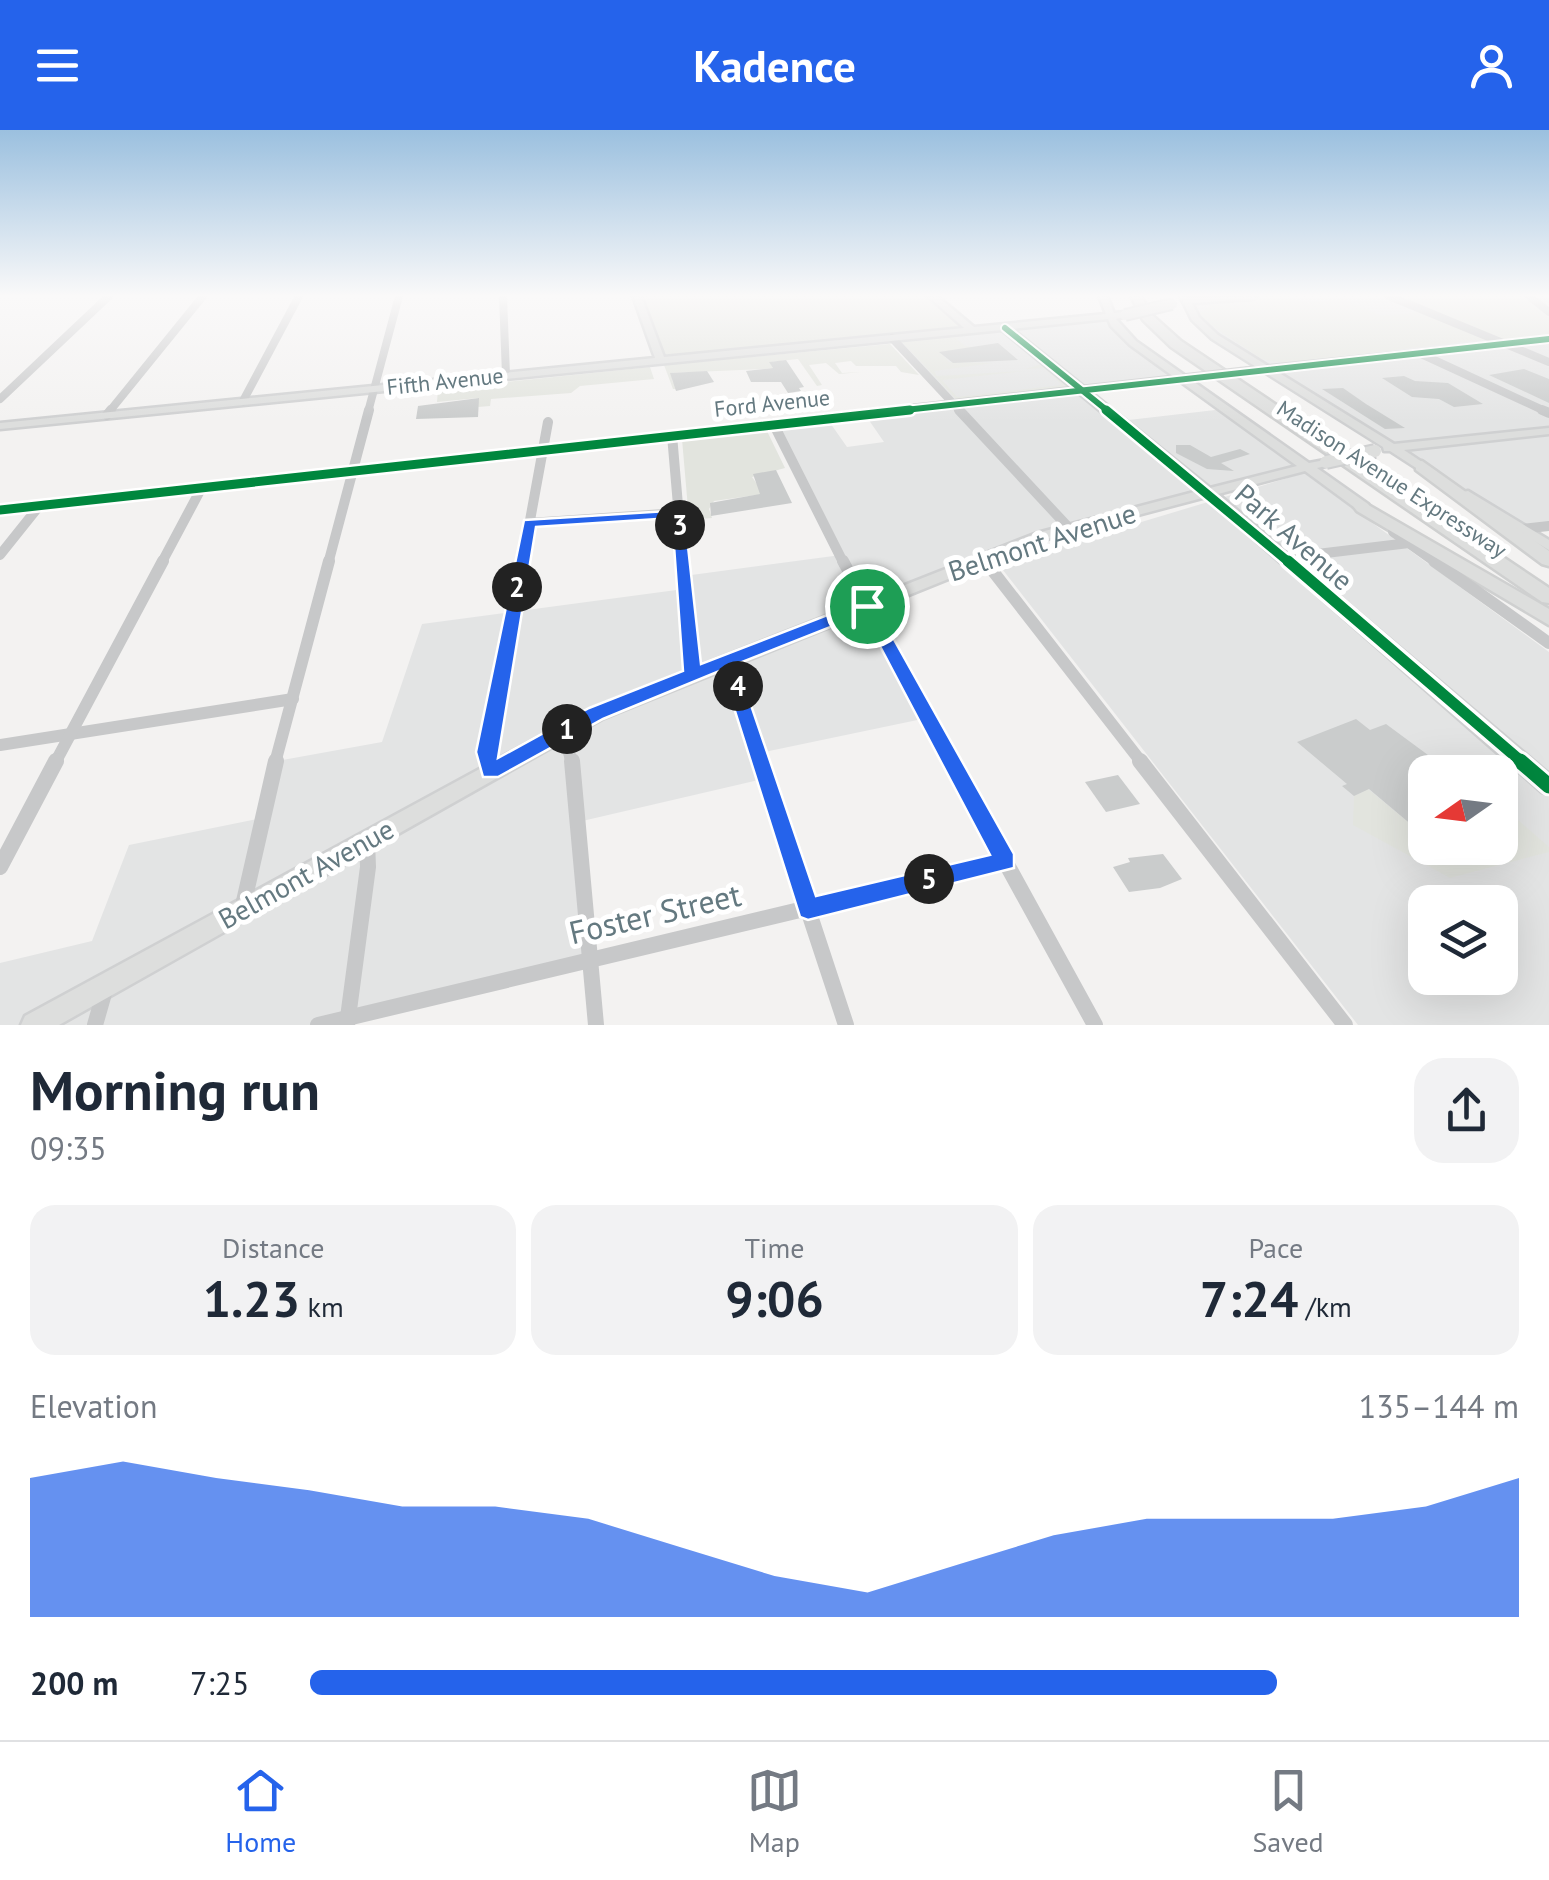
<!DOCTYPE html>
<html lang="en">
<head>
<meta charset="utf-8">
<style>
	:root { --surface:#fff; --page:#f2f2f3; --text:#1f2937; --muted:#747a83; --line:#e0e1e3; --accent:#2563eb }
	body { margin:0; font-family:"PT Sans",sans-serif; background:var(--page); color:var(--text); height:100vh; display:flex; flex-direction:column; font-size:38px; white-space:nowrap }
	* { box-sizing:border-box; margin:0 }
	p { font-size:32px; color:var(--muted) }
	.icon { flex:none; width:55px; height:55px; fill:none; stroke:currentColor; stroke-width:2; stroke-linecap:round; stroke-linejoin:round }
	.map { position:relative; height:895px; overflow:hidden }
	.panel { display:flex; flex-direction:column; background:var(--surface); flex:1 }
	.panel>* { flex:none }
	.needle { width:65px; rotate:256deg }
	.tools { position:absolute; left:1408px; top:625px; display:grid; gap:20px }
	.tools a { display:grid; place-items:center; width:110px; height:110px; border-radius:20px; background:var(--surface); box-shadow:0 10px 40px #0002; font-size:50px }
	.pin { position:absolute; display:grid; place-items:center; width:85px; height:85px; color:#fff; margin:-42px; border:5px solid #fff; border-radius:50%; box-shadow:0 2px 10px #0007 }
	.km { position:absolute; width:50px; height:50px; margin:-25px; border-radius:50%; background:#222; color:#fff; font-size:28px; line-height:50px; text-align:center }
	.round { display:grid; place-items:center; flex:none; width:105px; height:105px; border-radius:30px; background:var(--page) }
	.head { display:flex; align-items:center; justify-content:space-between; height:170px; padding:0 30px }
	h1 { font-size:55px; font-weight:700; line-height:75px }
	.metrics { display:grid; grid-template-columns:repeat(3,1fr); gap:15px; height:170px; padding:10px 30px }
	.metrics div { display:grid; align-content:center; border-radius:25px; background:var(--page); text-align:center }
	.metrics b { font-size:50px; font-weight:700 }
	.metrics small { font-size:28px; font-weight:400 }
	.metrics p { font-size:28px }
	.chart { height:280px; padding:20px 30px }
	.chart p { display:flex; justify-content:space-between }
	.chart svg { width:100%; height:180px; margin-top:10px; fill:var(--accent); opacity:.7 }
	ul { padding:0 30px; list-style:none; font-size:32px }
	li { display:grid; grid-template-columns:160px 120px 1fr; align-items:center; height:75px }
	li i { height:25px; border-radius:12px; background:var(--accent) }
	header { display:flex; justify-content:space-between; align-items:center; height:130px; padding:0 30px; background:var(--accent); color:#fff; font-size:45px; font-weight:700 }
	.tab-bar { display:flex; justify-content:space-around; align-items:center; height:140px; border-top:2px solid var(--line); background:var(--surface); font-size:28px; color:var(--muted) }
	.tab-bar a { display:grid; justify-items:center; gap:5px }
	.tab-bar .current { color:var(--accent) }
	.map>svg:first-child { display:block }
	.built { fill:#e3e4e4; fill-rule:evenodd }
	.green { fill:#e2e4de }
	.building { fill:#cacccc }
	.lines { fill:none; stroke-linecap:round; stroke-linejoin:round }
	.secondary-casing { stroke:#cfd0d1; stroke-width:5 }
	.highway-casing { stroke:#cfd0d0; stroke-width:5 }
	.street-far3 { stroke:#c7c8c9; stroke-width:8 }
	.street-far2 { stroke:#c7c8c9; stroke-width:10 }
	.street-far1 { stroke:#c7c8c9; stroke-width:12 }
	.street { stroke:#c7c8c9; stroke-width:16 }
	.secondary { fill:#dddedd; fill-rule:evenodd }
	.highway { fill:#dddedd; fill-rule:evenodd }
	.secondary-bridge-far1-casing { stroke:#cfd0d1; stroke-width:14; stroke-linecap:butt }
	.secondary-bridge-casing { stroke:#cfd0d1; stroke-width:16; stroke-linecap:butt }
	.street-bridge { stroke:#c7c8c9; stroke-width:8 }
	.secondary-bridge-far1 { stroke:#dddedd; stroke-width:10 }
	.secondary-bridge { stroke:#dddedd; stroke-width:12 }
	.cycleway-far3-casing { stroke:#fff; stroke-width:10 }
	.cycleway-far2-casing { stroke:#fff; stroke-width:14 }
	.cycleway-far1-casing { stroke:#fff; stroke-width:18 }
	.cycleway-casing { stroke:#fff; stroke-width:21 }
	.cycleway-far3 { stroke:#00873e; stroke-width:6 }
	.cycleway-far2 { stroke:#00873e; stroke-width:9 }
	.cycleway-far1 { stroke:#00873e; stroke-width:11 }
	.cycleway { stroke:#00873e; stroke-width:15 }
	.route { fill:#2563eb; stroke:#fff; stroke-width:2.5; fill-rule:evenodd }
	.labels { text-anchor:middle; stroke-width:10; stroke-linejoin:round; paint-order:stroke }
	.far-street-label { font-size:22px; fill:#647980; stroke:#fff }
	.street-label { font-size:28px; fill:#647980; stroke:#fff }
	.near-street-label { font-size:32px; fill:#647980; stroke:#fff }
</style>
</head>
<body>
<header><svg class="icon" aria-label="menu" viewBox="0 0 24 24"><path d="M4 6h16M4 12h16M4 18h16"/></svg>Kadence<svg class="icon" aria-label="person" viewBox="0 0 24 24"><circle cx="12" cy="8" r="4"/><path d="M4 21q1-7 8-7t8 7"/></svg></header>
<div class="map">
<svg width="1549" height="895" viewBox="0 0 1549 895">
	<rect width="100%" height="100%" fill="#f3f2f1"/>
	<g class="built">
		<polygon points="1184,166 1549,166 1549,396 1522,399 1205,199"/>
		<polygon points="1111,188 1181,248 1082,259 1120,291 1224,279 1304,336 1069,398 868,476 927,588 760,623 767,648 578,692 590,830 318,895 0,895 0,833 92,811 129,715 262,688 277,631 382,612 422,494 684,459 684,446 841,425 773,293 826,287 847,317 884,312 864,283 952,273 892,208"/>
		<path d="M1304,343L1549,522V895H1358L999,435ZM1425,642H1500V718H1425ZM1425,772H1500V848H1425Z"/>
	</g>
	<g class="green">
		<polygon points="637,166 932,166 973,201 660,229"/>
		<polygon points="1186,166 1287,166 1306,173 1344,169 1382,186 1421,182 1487,209 1283,233 1262,229 1206,192 1199,184 1218,169"/>
		<polygon points="1395,166 1521,166 1549,188 1549,208 1499,209"/>
		<polygon points="962,207 957,209 965,216 975,217 940,222 949,232 993,233 934,241 937,246 1024,241 942,250 957,267 1062,255 1044,238 1025,239 1042,234 1070,257 956,269 902,212"/>
		<polygon points="890,214 919,245 901,242 896,236 856,236 851,231 835,233 842,243 862,242 839,244 826,233 809,235 822,255 817,256 798,229 770,232 773,238 764,239 671,243 673,253 680,252 681,259 673,259 664,235"/>
		<polygon points="650,237 654,249 580,256 571,263 491,269 490,276 478,277 478,268 437,272 438,259"/>
		<polygon points="766,299 785,338 752,347 764,364 714,371 709,379 712,388 689,390 682,309"/>
		<polygon points="1363,655 1413,696 1425,690 1425,718 1500,718 1503,677 1549,717 1549,722 1450,748 1353,695 1354,666 1363,662"/>
	</g>
	<g class="building">
		<polygon points="998,213 1018,230 953,233 939,222"/>
		<polygon points="786,230 804,257 799,258 801,261 788,263 781,252 751,252 746,241 773,238 769,232"/>
		<polygon points="1524,239 1549,249 1549,273 1489,245"/>
		<polygon points="707,241 714,252 676,261 670,243"/>
		<polygon points="1404,246 1415,251 1448,253 1483,274 1454,277 1439,269 1412,267 1382,248"/>
		<polygon points="1343,258 1366,274 1405,298 1385,299 1322,259"/>
		<polygon points="479,268 478,287 416,289 418,276"/>
		<polygon points="1176,315 1190,315 1211,327 1240,319 1250,324 1221,333 1234,341 1207,339 1176,323"/>
		<polygon points="776,340 792,373 711,386 710,373 760,364 753,344"/>
		<polygon points="1356,589 1370,600 1386,594 1451,642 1425,642 1425,690 1413,696 1369,659 1354,666 1342,656 1347,654 1297,612"/>
		<polygon points="1118,645 1140,674 1106,682 1085,652"/>
		<polygon points="1163,724 1182,749 1160,758 1129,762 1113,737 1130,732 1128,728"/>
	</g>
	<g class="lines">
		<defs>
			<g id="secondary">
				<path d="M633,166H641L664,227L964,198L928,166H937L974,197L1106,184L1099,166H1107L1114,183L1125,182L1129,185L1116,189L1136,211L1309,333L1330,329V335L1317,338L1368,374L1370,377L1368,380H1358L1305,341L1218,364L1549,644V664L1542,662L1206,367L1047,409L602,589L59,895H21L25,886L590,579L1037,403L1198,361L1002,200L0,299V293L655,228ZM1108,189L1111,196L1130,215L1297,336L1210,358L1012,199Z"/>
				<polygon points="1180,166 1188,166 1189,168 1257,166 1253,169 1192,173 1199,187 1218,205 1394,314 1549,298 1549,304 1404,320 1437,342 1435,345 1427,345 1390,321 1384,321 1383,317 1212,209 1192,190"/>
				<polygon points="1468,361 1549,410 1549,420 1463,368 1461,365 1463,362"/>
			</g>
			<g id="highway">
				<polygon points="1131,166 1141,166 1152,185 1181,211 1549,458 1549,473 1542,472 1171,217 1143,190"/>
				<polygon points="1422,331 1549,421 1549,436 1542,434 1416,340 1416,332"/>
				<polygon points="1363,372 1549,479 1549,495 1357,381 1354,377"/>
			</g>
		</defs>
		<use href="#secondary" class="secondary-casing"/>
		<use href="#highway" class="highway-casing"/>
		<g class="street-far3">
			<polyline points="503,166 506,245"/>
			<polyline points="1389,166 1549,232"/>
			<polyline points="1529,166 1549,182"/>
			<polyline points="892,208 961,282"/>
			<polyline points="1419,223 1547,282"/>
			<polyline points="1248,240 1549,209"/>
			<polyline points="0,269 109,166"/>
			<polyline points="243,271 299,166"/>
			<polyline points="109,282 203,166"/>
			<polyline points="368,282 399,166"/>
			<polyline points="873,282 1195,246"/>
		</g>
		<g class="street-far2">
			<polyline points="959,280 1069,398"/>
			<polyline points="1542,280 1549,283"/>
			<polyline points="107,285 111,280"/>
			<polyline points="773,293 844,434"/>
			<polyline points="672,305 683,434"/>
			<polyline points="0,380 896,280"/>
			<polyline points="529,393 679,383"/>
			<polyline points="1522,399 1549,396"/>
			<polyline points="1393,402 1438,434"/>
			<polyline points="0,425 40,375"/>
			<polyline points="1284,428 1409,413"/>
			<polyline points="983,429 987,434"/>
			<polyline points="161,434 202,357"/>
			<polyline points="328,434 369,280"/>
			<polyline points="522,434 548,292"/>
		</g>
		<g class="street-far1">
			<polyline points="683,431 692,544"/>
			<polyline points="843,431 952,633"/>
			<polyline points="985,431 1142,633"/>
			<polyline points="1434,431 1549,513"/>
			<polyline points="726,532 760,633"/>
			<polyline points="563,602 572,633"/>
			<polyline points="0,615 293,569"/>
			<polyline points="55,633 163,431"/>
			<polyline points="275,633 329,431"/>
			<polyline points="489,633 487,622 522,431"/>
		</g>
		<g class="street">
			<polyline points="489,631 491,642"/>
			<polyline points="572,631 596,895"/>
			<polyline points="759,631 846,895"/>
			<polyline points="950,631 1095,895"/>
			<polyline points="1140,631 1345,895"/>
			<polyline points="0,737 56,631"/>
			<polyline points="242,780 276,631"/>
			<polyline points="95,895 105,860"/>
			<polyline points="318,895 1005,731"/>
			<polyline points="347,895 368,737 367,710"/>
		</g>
		<use href="#secondary" class="secondary"/>
		<use href="#highway" class="highway"/>
		<defs>
			<polyline id="secondary-bridge-far1" points="1125,185 1172,174"/>
			<polyline id="secondary-bridge" points="1326,332 1375,321"/>
		</defs>
		<use href="#secondary-bridge-far1" class="secondary-bridge-far1-casing"/>
		<use href="#secondary-bridge" class="secondary-bridge-casing"/>
		<polyline class="street-bridge" points="1195,246 1248,240"/>
		<use href="#secondary-bridge-far1" class="secondary-bridge-far1"/>
		<use href="#secondary-bridge" class="secondary-bridge"/>
		<defs>
			<g id="cycleway-far3">
				<polyline points="1005,198 1109,282"/>
				<polyline points="887,282 1549,209"/>
			</g>
			<g id="cycleway-far2">
				<polyline points="1106,280 1291,434"/>
				<polyline points="0,380 910,280"/>
			</g>
			<polyline id="cycleway-far1" points="1288,431 1523,633"/>
			<polyline id="cycleway" points="1520,631 1549,656"/>
		</defs>
		<use href="#cycleway-far3" class="cycleway-far3-casing"/>
		<use href="#cycleway-far2" class="cycleway-far2-casing"/>
		<use href="#cycleway-far1" class="cycleway-far1-casing"/>
		<use href="#cycleway" class="cycleway-casing"/>
		<use href="#cycleway-far3" class="cycleway-far3"/>
		<use href="#cycleway-far2" class="cycleway-far2"/>
		<use href="#cycleway-far1" class="cycleway-far1"/>
		<use href="#cycleway" class="cycleway"/>
	</g>
	<linearGradient id="sky" x2="0" y2="1"><stop stop-color="#9bc0df"/><stop offset="0.57" stop-color="#faf9f9"/><stop offset="1" stop-color="#faf9f9" stop-opacity="0"/></linearGradient>
	<rect width="1549" height="291" fill="url(#sky)"/>
	<path class="route" d="M684,380L701,534L861,472H873L1014,724V738L808,790L800,787L722,540L603,589L498,647H483L476,622L524,390ZM672,388L683,541L589,578L498,628L536,397ZM863,484L990,725L816,766L737,534Z"/>
	<g class="labels">
		<g class="far-street-label">
			<text transform="translate(445 251) rotate(-6)" y="8">Fifth Avenue</text>
			<text transform="translate(772 273) rotate(-6)" y="8">Ford Avenue</text>
			<text transform="translate(1392 349) rotate(33)" y="8">Madison Avenue Expressway</text>
		</g>
		<g class="street-label">
			<text transform="translate(1294 407) rotate(41)" y="10">Park Avenue</text>
			<text transform="translate(1042 412) rotate(-18)" y="10">Belmont Avenue</text>
			<text transform="translate(306 744) rotate(-29)" y="10">Belmont Avenue</text>
		</g>
		<g class="near-street-label">
			<text transform="translate(655 784) rotate(-13)" y="11">Foster Street</text>
		</g>
	</g>
</svg>
<div class="tools">
<a><svg class="needle" viewBox="-14 -14 28 28"><path d="M0-13l5 13h-10z" fill="#e53935"/><path d="M0 13l5-13h-10z" fill="#747a83"/></svg></a>
<a><svg class="icon" aria-label="layers" viewBox="0 0 24 24"><path d="M12 4l9 5-9 5-9-5zM3 14l9 5 9-5"/></svg></a>
</div>
<div class="pin" style="left:867px;top:476px;background:#1e9e55"><svg class="icon" aria-label="arrive" viewBox="0 0 24 24"><path d="M6 21V4h12l-3 4 3 4H6"/></svg></div>
<b class="km" style="left:567px;top:599px">1</b>
<b class="km" style="left:517px;top:457px">2</b>
<b class="km" style="left:680px;top:395px">3</b>
<b class="km" style="left:738px;top:556px">4</b>
<b class="km" style="left:929px;top:749px">5</b>
</div>
<section class="panel">
<div class="head"><div><h1>Morning run</h1><p>09:35</p></div><a class="round"><svg class="icon" aria-label="share" viewBox="0 0 24 24"><path d="M12 15V3M7 8l5-5 5 5M5 13v7h14v-7"/></svg></a></div>
<div class="metrics">
<div><p>Distance</p><b>1.23<small> km</small></b></div>
<div><p>Time</p><b>9:06</b></div>
<div><p>Pace</p><b>7:24<small> /km</small></b></div>
</div>
<div class="chart"><p><span>Elevation</span>135–144 m</p>
<svg viewBox="0 0 160 44" preserveAspectRatio="none"><path d="M0 44V10L10 6L20 10L30 13L40 17L50 17L60 20L70 27L80 34L90 38L100 31L110 24L120 20L130 20L140 20L150 17L160 10V44z"/></svg>
</div>
<ul>
<li><b>200 m</b>7:25<i style="width:80%"></i></li>
</ul>
</section>
<nav class="tab-bar">
<a class="current"><svg class="icon" aria-label="home" viewBox="0 0 24 24"><path d="M3 11l9-7 9 7M6 9v11h12V9"/></svg>Home</a>
<a><svg class="icon" aria-label="map" viewBox="0 0 24 24"><path d="M3 6l6-2 6 2 6-2v14l-6 2-6-2-6 2zM9 4v14M15 6v14"/></svg>Map</a>
<a><svg class="icon" aria-label="saved" viewBox="0 0 24 24"><path d="M7 4h10v16l-5-4-5 4z"/></svg>Saved</a>
</nav>
</body>
</html>
